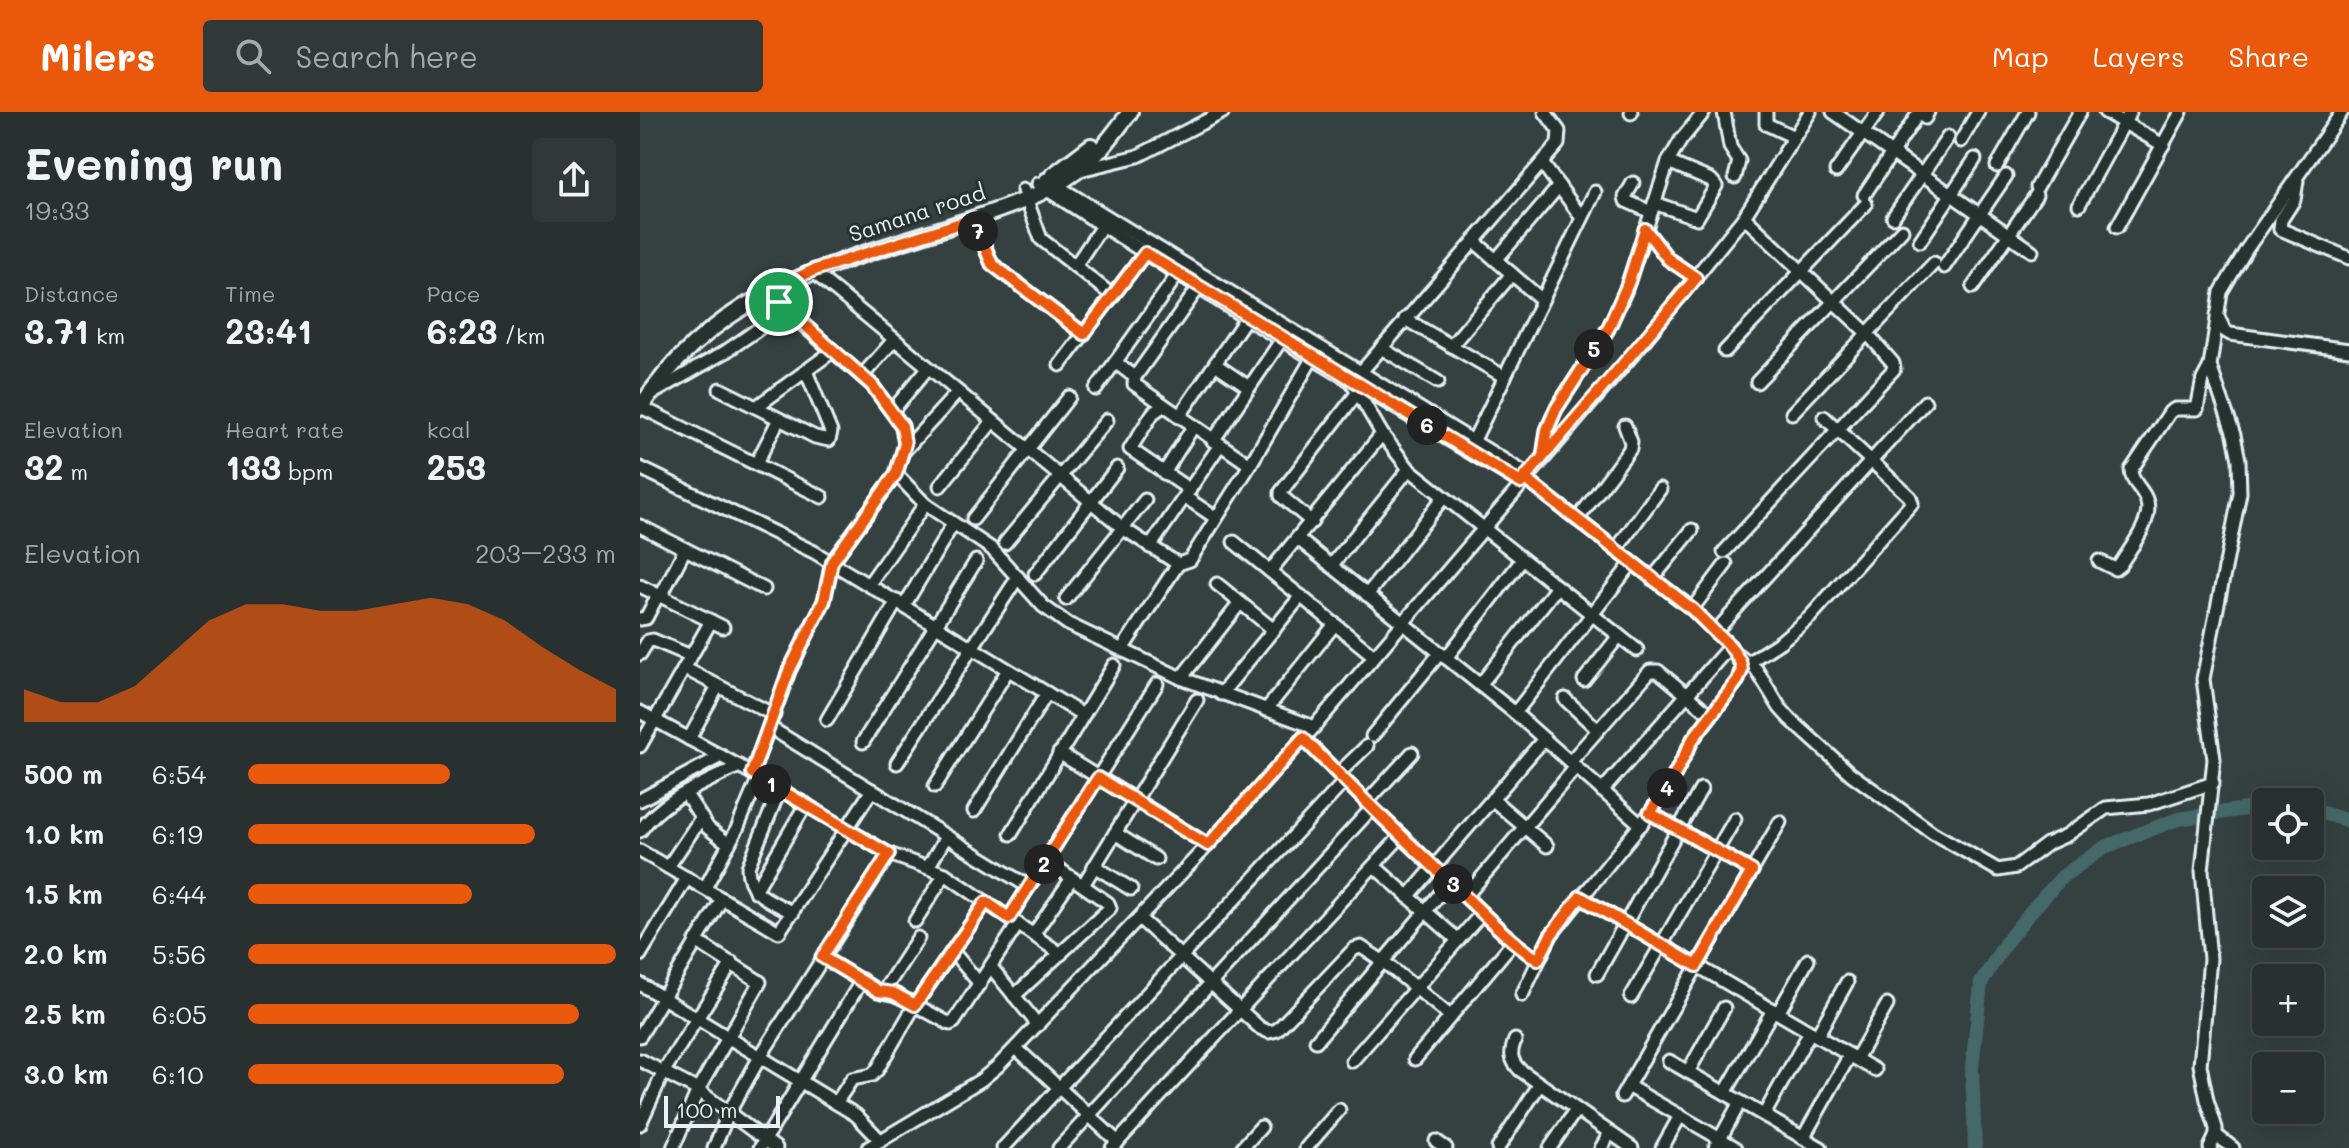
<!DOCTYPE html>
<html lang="en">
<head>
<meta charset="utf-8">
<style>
	:root { --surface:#283030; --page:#303838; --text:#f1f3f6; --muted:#a5a9ab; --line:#444b4c; --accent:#ea580c }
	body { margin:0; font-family:Mali,sans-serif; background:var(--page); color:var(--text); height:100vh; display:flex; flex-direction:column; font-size:30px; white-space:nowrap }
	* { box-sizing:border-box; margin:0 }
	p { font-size:26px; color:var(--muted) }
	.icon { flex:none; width:44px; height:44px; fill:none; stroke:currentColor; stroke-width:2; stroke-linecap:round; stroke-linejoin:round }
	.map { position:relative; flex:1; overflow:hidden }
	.drawer { display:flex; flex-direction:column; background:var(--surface); width:640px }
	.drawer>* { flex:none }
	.fabs { position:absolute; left:1612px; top:676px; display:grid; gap:16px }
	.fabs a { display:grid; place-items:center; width:72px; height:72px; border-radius:8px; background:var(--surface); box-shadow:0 8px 32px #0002,0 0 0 2px var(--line); font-size:40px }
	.scale { position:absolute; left:24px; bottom:20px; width:116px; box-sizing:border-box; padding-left:8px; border:4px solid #e8f1f8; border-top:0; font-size:22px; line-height:28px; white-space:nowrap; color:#e8f1f8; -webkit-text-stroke:6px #26332d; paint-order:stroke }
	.pin { position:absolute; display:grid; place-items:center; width:68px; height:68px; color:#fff; margin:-34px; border:4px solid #fff; border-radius:50%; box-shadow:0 2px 8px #0007 }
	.km { position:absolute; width:40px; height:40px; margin:-20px; border-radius:50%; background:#222; color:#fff; font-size:22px; line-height:40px; text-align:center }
	.round { display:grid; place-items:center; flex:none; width:84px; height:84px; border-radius:8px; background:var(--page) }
	.summary { display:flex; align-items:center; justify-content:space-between; height:136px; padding:0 24px }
	h1 { font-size:44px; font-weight:800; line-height:60px }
	.stats { display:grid; grid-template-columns:repeat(3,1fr); gap:12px; height:136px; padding:8px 24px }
	.stats div { display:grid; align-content:center }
	.stats b { font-size:34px; font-weight:800 }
	.stats small { font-size:22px; font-weight:400 }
	.stats p { font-size:22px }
	.chart { height:224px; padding:16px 24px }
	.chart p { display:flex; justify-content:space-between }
	.chart svg { width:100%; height:144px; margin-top:8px; fill:var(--accent); opacity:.7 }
	ul { padding:0 24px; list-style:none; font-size:26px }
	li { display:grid; grid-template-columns:128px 96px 1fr; align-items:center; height:60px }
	li i { height:20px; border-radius:10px; background:var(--accent) }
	header { display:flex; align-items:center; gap:48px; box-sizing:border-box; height:112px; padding:0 40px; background:var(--accent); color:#fff }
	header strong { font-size:38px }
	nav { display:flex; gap:44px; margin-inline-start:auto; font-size:28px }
	.search { width:560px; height:72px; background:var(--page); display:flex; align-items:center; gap:20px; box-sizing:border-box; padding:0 28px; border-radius:8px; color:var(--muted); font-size:30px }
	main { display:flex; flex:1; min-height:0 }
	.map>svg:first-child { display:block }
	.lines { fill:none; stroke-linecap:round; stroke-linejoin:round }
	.river { stroke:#446868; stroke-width:14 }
	.minor-casing { stroke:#e8f1f8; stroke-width:17 }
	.major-casing { stroke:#e8f1f8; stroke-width:20 }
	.minor { stroke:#26332d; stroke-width:11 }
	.major { stroke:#26332d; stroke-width:14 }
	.route-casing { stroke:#fff; stroke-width:16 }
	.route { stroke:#ea580c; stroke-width:10 }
	.labels { text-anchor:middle; stroke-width:6; stroke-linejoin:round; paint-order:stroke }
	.street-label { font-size:22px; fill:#e8f1f8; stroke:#26332d }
</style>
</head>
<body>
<header>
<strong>Milers</strong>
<div class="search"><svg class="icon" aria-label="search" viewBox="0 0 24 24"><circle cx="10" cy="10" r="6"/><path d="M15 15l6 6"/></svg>Search here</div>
<nav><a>Map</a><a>Layers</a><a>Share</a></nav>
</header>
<main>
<section class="drawer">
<div class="summary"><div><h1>Evening run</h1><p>19:33</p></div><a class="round"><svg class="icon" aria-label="share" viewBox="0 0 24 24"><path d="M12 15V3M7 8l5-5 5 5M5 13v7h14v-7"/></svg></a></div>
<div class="stats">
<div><p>Distance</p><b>3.71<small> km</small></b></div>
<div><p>Time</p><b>23:41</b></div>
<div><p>Pace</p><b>6:23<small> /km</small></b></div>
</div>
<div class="stats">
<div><p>Elevation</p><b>32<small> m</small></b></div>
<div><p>Heart rate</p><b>133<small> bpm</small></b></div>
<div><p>kcal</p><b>253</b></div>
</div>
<div class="chart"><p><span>Elevation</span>203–233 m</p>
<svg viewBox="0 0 160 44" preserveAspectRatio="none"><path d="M0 44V34L10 38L20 38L30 33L40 23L50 13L60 8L70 8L80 10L90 10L100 8L110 6L120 8L130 13L140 21L150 28L160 34V44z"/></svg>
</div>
<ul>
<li><b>500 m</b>6:54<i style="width:55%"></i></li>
<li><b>1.0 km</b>6:19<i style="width:78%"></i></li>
<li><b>1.5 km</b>6:44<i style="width:61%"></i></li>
<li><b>2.0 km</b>5:56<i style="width:100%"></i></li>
<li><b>2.5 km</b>6:05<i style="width:90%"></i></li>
<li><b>3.0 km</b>6:10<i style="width:86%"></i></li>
</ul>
</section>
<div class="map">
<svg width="1709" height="1036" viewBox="0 0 1709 1036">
	<rect width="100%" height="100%" fill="#354040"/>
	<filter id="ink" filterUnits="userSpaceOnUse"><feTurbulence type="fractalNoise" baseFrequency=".0125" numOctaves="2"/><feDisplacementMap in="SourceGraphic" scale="16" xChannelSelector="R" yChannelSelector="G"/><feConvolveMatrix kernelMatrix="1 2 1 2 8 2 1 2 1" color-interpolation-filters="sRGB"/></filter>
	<g filter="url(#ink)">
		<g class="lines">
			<g class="river">
				<polyline points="1670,697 1709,709"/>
				<polyline points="1335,1036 1332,956 1341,871 1366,830 1393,797 1423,764 1465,735 1538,707 1626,694"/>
			</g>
			<defs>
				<g id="minor">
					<polyline points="1084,0 1090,35 1099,49 1095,65"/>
					<polyline points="1126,0 1126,12 1154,25"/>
					<polyline points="1193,0 1392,139"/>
					<polyline points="1465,0 1523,33"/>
					<polyline points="991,1 991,0"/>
					<polyline points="1285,6 1288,0"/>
					<polyline points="1321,29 1338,0"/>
					<polyline points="902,51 942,106"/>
					<polyline points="1357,54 1388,0"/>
					<polyline points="440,58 498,44 583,0"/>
					<polyline points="1196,59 1238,0"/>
					<polyline points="406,67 888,363"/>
					<polyline points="1657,69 1654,88 1641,108 1640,117 1709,146"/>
					<polyline points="993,71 985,85 986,89 1011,100"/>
					<polyline points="398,72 606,206 881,371"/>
					<polyline points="1397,75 1440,0"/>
					<polyline points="383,78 401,127 473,184"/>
					<polyline points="1224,83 1278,2"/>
					<polyline points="1014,91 1057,106 1076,74 1071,68 1028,50"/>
					<polyline points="1439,93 1490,0"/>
					<polyline points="1253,105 1308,25"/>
					<polyline points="333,107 352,152 444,222"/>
					<polyline points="1477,115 1541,0"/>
					<polyline points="1005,117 1028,147 1056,166"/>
					<polyline points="834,129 902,188"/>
					<polyline points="1280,129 1335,47"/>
					<polyline points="856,148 919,74"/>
					<polyline points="435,154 462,114"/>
					<polyline points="1304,155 1366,64"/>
					<polyline points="172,159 484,417 538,452 550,448 610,353 673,245"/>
					<polyline points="559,175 495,265 494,272 610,353"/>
					<polyline points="1333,175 1396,83"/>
					<polyline points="1577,203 1585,219 1590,222 1709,238"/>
					<polyline points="765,207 865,265"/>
					<polyline points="811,234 872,162"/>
					<polyline points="741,236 798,270"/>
					<polyline points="1085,239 1226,92"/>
					<polyline points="475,250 495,265"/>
					<polyline points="575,252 609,275"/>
					<polyline points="420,253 505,141"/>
					<polyline points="720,261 918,32 919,19 905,0"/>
					<polyline points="222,264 254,228"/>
					<polyline points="712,270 742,322 769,357 997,538"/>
					<polyline points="1117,270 1262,118"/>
					<polyline points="80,277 175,325 189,328 191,320 166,259"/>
					<polyline points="456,277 538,162"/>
					<polyline points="15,280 85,240 146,198"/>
					<polyline points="523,294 513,301 490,337 550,378"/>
					<polyline points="1,295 182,385"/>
					<polyline points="116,295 193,239"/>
					<polyline points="252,299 288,256"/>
					<polyline points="1152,301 1294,151"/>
					<polyline points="539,305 606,206"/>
					<polyline points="573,329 642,227"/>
					<polyline points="833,330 955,80"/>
					<polyline points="263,340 317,281"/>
					<polyline points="903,345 907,318 916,297 968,217 985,180 1028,50 1041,28 1064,0"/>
					<polyline points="116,352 139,307"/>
					<polyline points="0,356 174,440 443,603"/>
					<polyline points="524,361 553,315"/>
					<polyline points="256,362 285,392 352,437 403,494 428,512 541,566 674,615"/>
					<polyline points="300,374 353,309"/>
					<polyline points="545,385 576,406"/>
					<polyline points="333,407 429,285"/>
					<polyline points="937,408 990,337 991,330 985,314"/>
					<polyline points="672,410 641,384 641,380 718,280"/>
					<polyline points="0,414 124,477"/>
					<polyline points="658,427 875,601 1001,713"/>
					<polyline points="594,430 734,544"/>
					<polyline points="365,431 467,308"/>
					<polyline points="510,435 580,333"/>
					<polyline points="976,438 1020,377"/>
					<polyline points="1084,440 1254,257 1253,251 1227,221 1104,105"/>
					<path d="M1459,449L1475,457L1480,453C1490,436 1515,407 1506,387C1502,376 1491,370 1491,358L1530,300L1535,297H1557L1563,267L1570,254"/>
					<polyline points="691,454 769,357"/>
					<polyline points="630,459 742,322"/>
					<polyline points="395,462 477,356"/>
					<polyline points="1012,467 1052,418"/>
					<polyline points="229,472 285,392"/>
					<polyline points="577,472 634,518"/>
					<polyline points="0,474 83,515"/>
					<polyline points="727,483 803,386"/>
					<polyline points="21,484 45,437"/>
					<polyline points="426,487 505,388"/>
					<polyline points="264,494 313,412"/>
					<polyline points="1052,497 1086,452"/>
					<polyline points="0,507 6,506 18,483"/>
					<polyline points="1075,520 1285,290"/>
					<polyline points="483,536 538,452"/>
					<polyline points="0,542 8,529 13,528 51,544"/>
					<polyline points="1098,543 1116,557 1140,596 1150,607 1211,662 1293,721 1358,758 1376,755 1407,732 1427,723 1466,696 1509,692 1573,671"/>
					<polyline points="806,546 882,448"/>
					<polyline points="1109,550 1140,530 1170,505 1272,391 1270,385 1184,305"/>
					<polyline points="44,556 134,603"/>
					<polyline points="541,566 600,491"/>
					<polyline points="944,568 979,524"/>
					<polyline points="840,573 917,475"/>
					<polyline points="581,582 661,484"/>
					<polyline points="925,587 958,618"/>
					<polyline points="626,598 695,512"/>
					<polyline points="0,600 119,665 249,742 305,762 421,842"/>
					<polyline points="875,601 992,451"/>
					<polyline points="187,608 257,489"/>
					<polyline points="129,615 389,775"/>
					<polyline points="732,624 800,541"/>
					<path d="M663,626C711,676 760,723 810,770C839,797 865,826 898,848"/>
					<polyline points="49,627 78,574"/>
					<polyline points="223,630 336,449"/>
					<polyline points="0,634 71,509"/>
					<polyline points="419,641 568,733"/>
					<polyline points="930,650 1010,559 1018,559 1071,603"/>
					<polyline points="257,651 378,465"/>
					<polyline points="112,661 149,559 184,489 192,450 256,362 265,332 262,314 232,273 146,198 126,170"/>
					<polyline points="698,662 727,634"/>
					<polyline points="295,674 368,558"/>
					<path d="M140,677L108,755C108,784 131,788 153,801"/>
					<polyline points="962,679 1090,534"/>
					<polyline points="46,682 68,716 89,732"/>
					<polyline points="852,687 907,734"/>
					<polyline points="0,688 81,644"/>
					<polyline points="726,691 772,641"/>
					<polyline points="334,699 407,581"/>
					<polyline points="1010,701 1112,759"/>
					<path d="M0,719C23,686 64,672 99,654"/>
					<polyline points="475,721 516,747"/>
					<polyline points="371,722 474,553"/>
					<polyline points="0,739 139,820 232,678"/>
					<polyline points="454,754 491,777"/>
					<polyline points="734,754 818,828"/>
					<polyline points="28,755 61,706"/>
					<polyline points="288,755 306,725"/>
					<polyline points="443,773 557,588"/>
					<polyline points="65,776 97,717 119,665"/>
					<polyline points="115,779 166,692"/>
					<polyline points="826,784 936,655"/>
					<polyline points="768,785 904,627"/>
					<polyline points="940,785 1235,958"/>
					<polyline points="369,806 517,572"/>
					<polyline points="499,806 620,916 629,920 637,918 714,837 721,835 744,850 810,904"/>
					<polyline points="275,809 305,762"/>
					<polyline points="393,823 432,766"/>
					<polyline points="312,839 340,872"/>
					<polyline points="0,843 47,766"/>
					<polyline points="182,845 238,879 257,883 310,912 314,910 378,812"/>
					<polyline points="351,855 398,913"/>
					<polyline points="957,862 1061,677"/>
					<polyline points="0,872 216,1003 240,1028"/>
					<polyline points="243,880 278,826"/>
					<polyline points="882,883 911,823 1010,701 1032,668 1053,627 1098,568 1102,554 1090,534 1052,497 884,366"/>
					<polyline points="374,884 470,796 468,791 406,748"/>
					<polyline points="991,885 1095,707"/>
					<polyline points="1138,901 1168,848"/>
					<polyline points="0,924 82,787"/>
					<polyline points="1177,924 1207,870"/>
					<path d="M875,928C870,941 870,948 880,958L992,1036"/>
					<polyline points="676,929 810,770"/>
					<polyline points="376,936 478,1030"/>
					<polyline points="775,947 873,830"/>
					<polyline points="1216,947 1247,893"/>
					<polyline points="0,948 58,978 136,1036"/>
					<polyline points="712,949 842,801"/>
					<polyline points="1029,949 1181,1036"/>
					<polyline points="1048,960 1084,896"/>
					<polyline points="988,974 1096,1036"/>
					<polyline points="1085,981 1133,898"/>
					<polyline points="982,984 1140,710"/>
					<polyline points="196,991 212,967 232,963 237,958 275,893 346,790"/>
					<polyline points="1124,1003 1170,920"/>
					<polyline points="0,1012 24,959 92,851"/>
					<polyline points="1576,1023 1593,1036"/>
					<polyline points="1163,1026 1210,943"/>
					<polyline points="796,1029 806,1036"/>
					<polyline points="33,1036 58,978 120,870 56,829"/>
					<polyline points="74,1036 89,1000 120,945 249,742"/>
					<polyline points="120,1036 222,868"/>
					<polyline points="228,1036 341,968 358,954 568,733 674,615 995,240 1104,105 1170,0"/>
					<polyline points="363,1036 705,669"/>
					<polyline points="419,1036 732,696"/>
					<polyline points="472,1036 761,724"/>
					<polyline points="602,1036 621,1015"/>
					<polyline points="666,1036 699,998"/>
					<polyline points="858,1036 900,972"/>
					<polyline points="910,1036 936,998"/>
					<polyline points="961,1036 970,1021"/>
					<polyline points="1022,1036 1040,1004"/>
					<polyline points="1075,1036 1100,990"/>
					<polyline points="1570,1036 1576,1023 1576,1016 1567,988 1560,953 1570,847 1562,759 1574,647 1563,567 1600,381 1599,348 1594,323 1570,254 1581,180 1606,138 1702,0"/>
				</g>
				<g id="major">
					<polyline points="413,63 451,34"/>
					<path d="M0,296C74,181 186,154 308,115C353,100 399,87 437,59C458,44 474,21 490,0"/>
				</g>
			</defs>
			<use href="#minor" class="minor-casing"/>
			<use href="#major" class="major-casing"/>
			<use href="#minor" class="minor"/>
			<use href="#major" class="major"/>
		</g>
	</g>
	<g class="lines" filter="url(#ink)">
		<defs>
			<path id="route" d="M139,190L232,273L262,314L265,332L256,362L192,450L184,489L149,559L112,661L249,742L182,845L238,879L253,881L275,893L346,790L369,806L458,666L568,733L663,626C711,676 760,723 810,770C839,797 865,826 898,848L911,823L940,785L1057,854L1112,759L1010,701L1032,668L1053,627L1098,568L1102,558L1100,549L1090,534L1075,520L1052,497L884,366L903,345L907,318L916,297L968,217L989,169L1005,117L1028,147L1056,166C999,235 939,302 881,371L505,141L444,222L352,152L333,107L172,159L131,178L139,190"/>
		</defs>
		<use href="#route" class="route-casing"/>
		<use href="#route" class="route"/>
	</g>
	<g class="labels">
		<g class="street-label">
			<text transform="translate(277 101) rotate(-18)" y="8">Samana road</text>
		</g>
	</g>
</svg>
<div class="fabs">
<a><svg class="icon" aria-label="locate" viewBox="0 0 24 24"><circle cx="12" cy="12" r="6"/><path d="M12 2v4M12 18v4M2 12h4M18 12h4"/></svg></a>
<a><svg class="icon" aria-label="layers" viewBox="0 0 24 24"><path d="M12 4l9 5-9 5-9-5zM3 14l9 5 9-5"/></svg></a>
<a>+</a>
<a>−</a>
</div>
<div class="scale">100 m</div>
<div class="pin" style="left:139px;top:190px;background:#1e9e55"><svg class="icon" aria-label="arrive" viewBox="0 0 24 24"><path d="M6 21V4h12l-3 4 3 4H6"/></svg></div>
<b class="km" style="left:131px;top:672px">1</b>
<b class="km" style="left:404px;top:752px">2</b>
<b class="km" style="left:813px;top:772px">3</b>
<b class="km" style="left:1027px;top:676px">4</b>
<b class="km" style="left:954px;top:237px">5</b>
<b class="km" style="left:787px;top:313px">6</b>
<b class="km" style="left:338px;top:119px">7</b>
</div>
</main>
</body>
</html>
